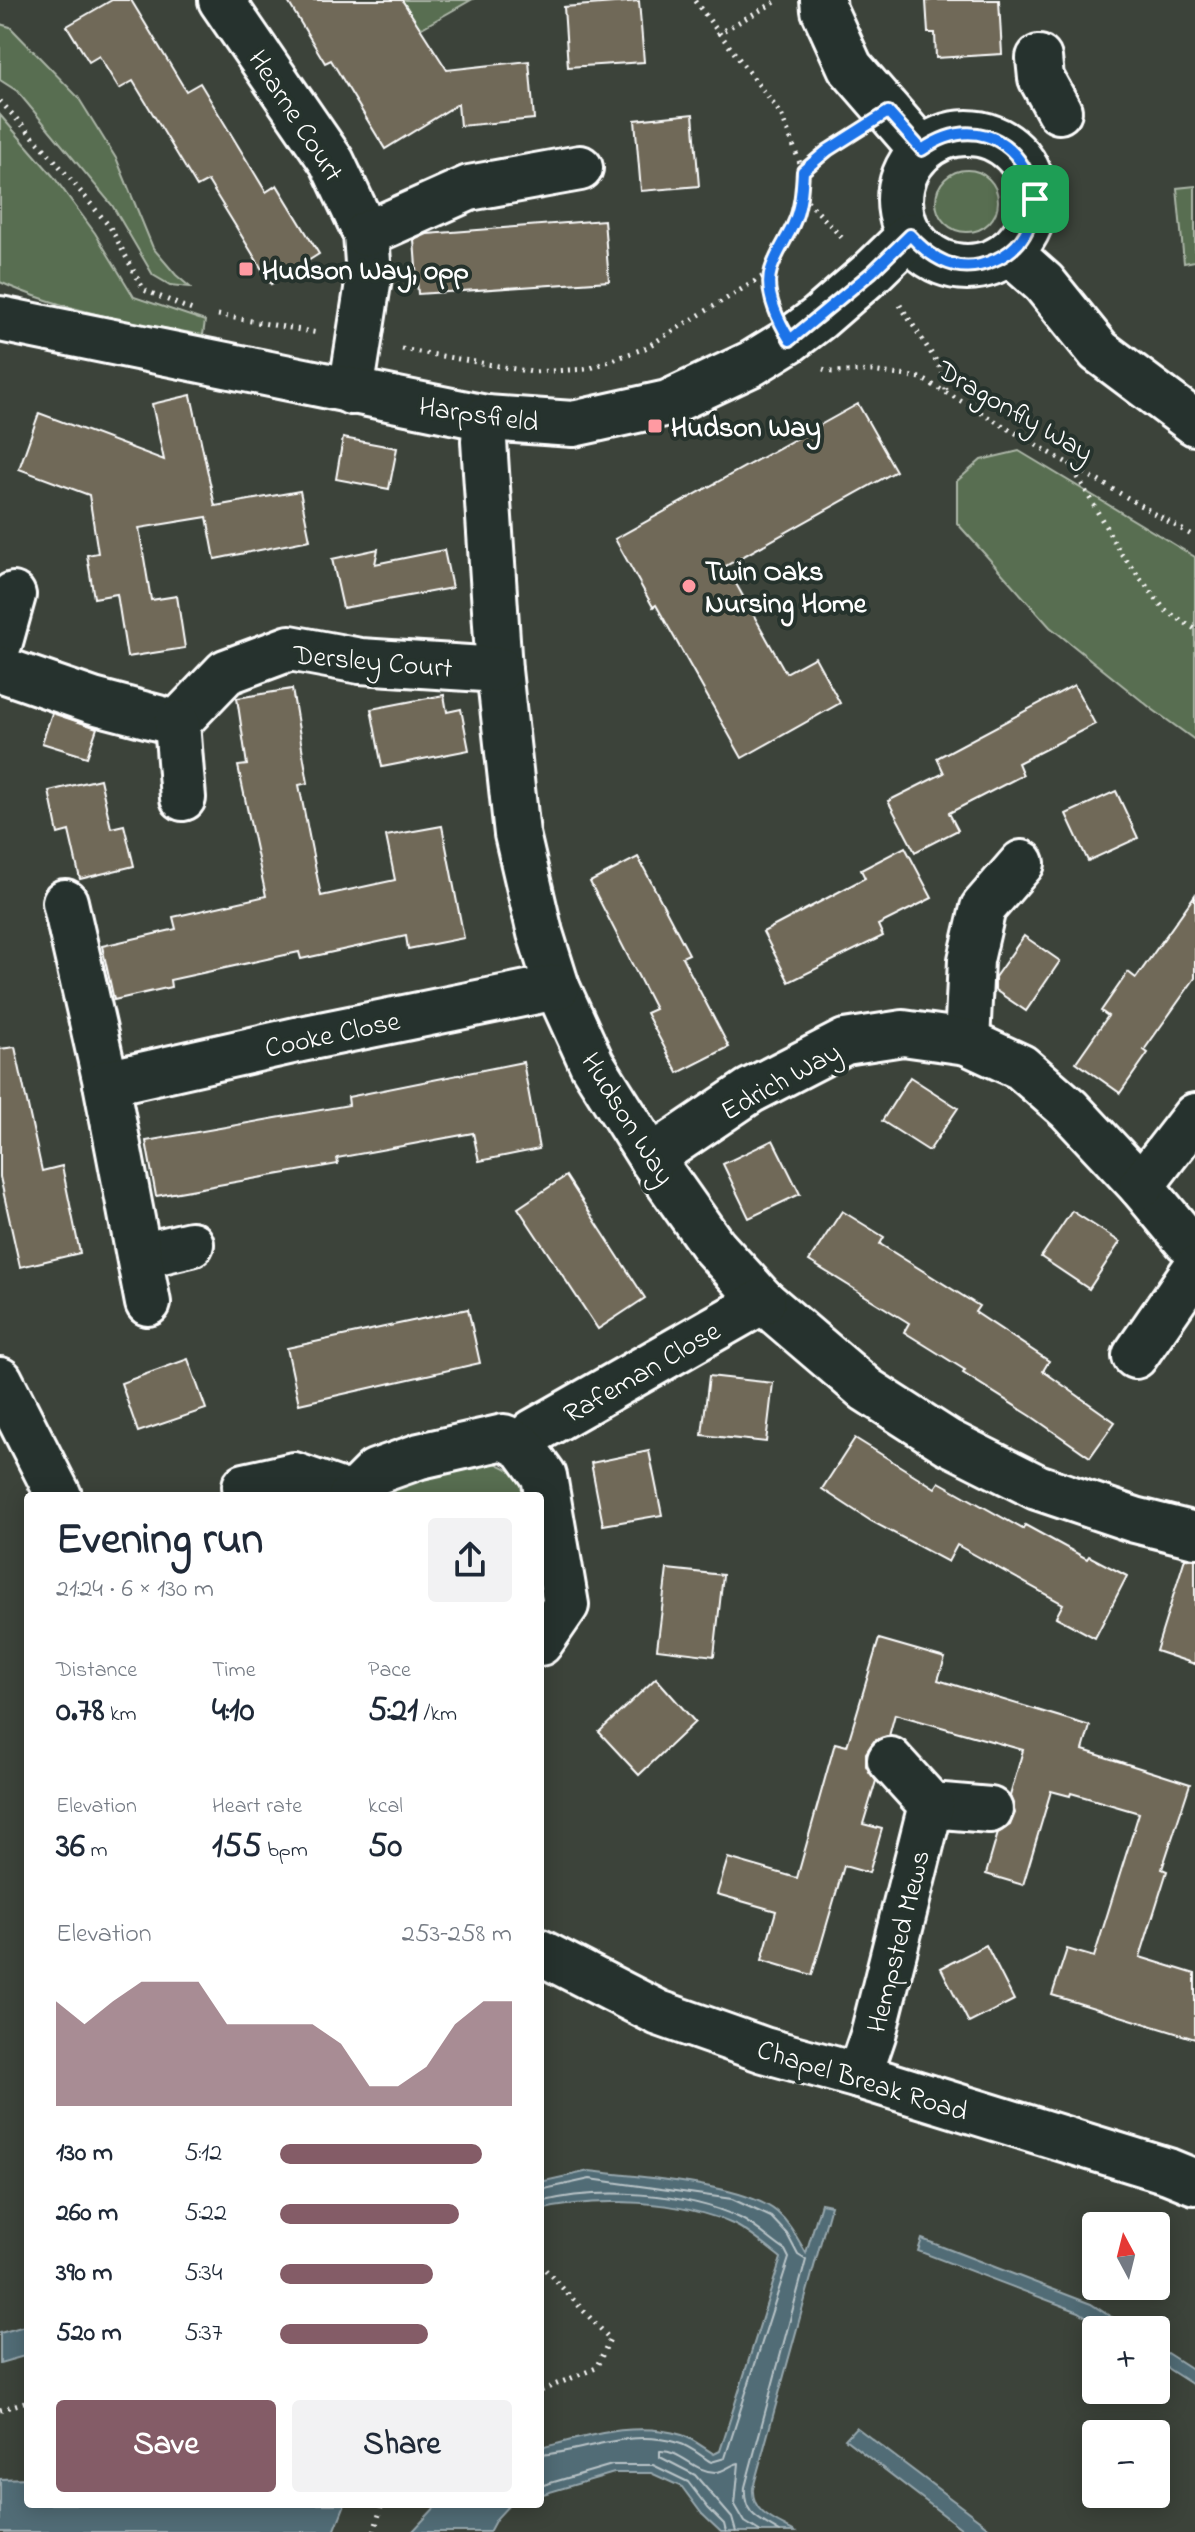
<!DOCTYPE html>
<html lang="en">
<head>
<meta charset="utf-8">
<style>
	:root { --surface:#fff; --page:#f2f2f3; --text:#1f2937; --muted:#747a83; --accent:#845c67 }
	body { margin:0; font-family:"Indie Flower",sans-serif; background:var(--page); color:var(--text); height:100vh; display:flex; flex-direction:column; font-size:30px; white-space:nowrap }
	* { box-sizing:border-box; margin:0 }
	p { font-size:26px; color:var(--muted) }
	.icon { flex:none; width:44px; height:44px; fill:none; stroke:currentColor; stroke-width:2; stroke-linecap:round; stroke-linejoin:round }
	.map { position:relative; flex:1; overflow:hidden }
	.panel { position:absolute; left:24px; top:1492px; width:520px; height:1016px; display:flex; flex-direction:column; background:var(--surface); border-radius:8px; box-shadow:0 4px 20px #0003 }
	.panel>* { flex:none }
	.needle { width:52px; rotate:353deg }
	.fabs { position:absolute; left:1082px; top:2212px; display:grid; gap:16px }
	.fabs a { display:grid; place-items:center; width:88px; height:88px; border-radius:8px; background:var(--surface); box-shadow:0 4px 20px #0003; font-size:40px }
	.pin { position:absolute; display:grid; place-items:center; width:68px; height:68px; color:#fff; margin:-34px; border-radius:16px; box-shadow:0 4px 12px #0006 }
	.round { display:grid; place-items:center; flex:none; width:84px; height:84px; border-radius:8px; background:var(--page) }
	.summary { display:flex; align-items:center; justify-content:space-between; height:136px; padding:0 32px }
	h1 { font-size:44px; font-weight:800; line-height:60px }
	.metrics { display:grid; grid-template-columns:repeat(3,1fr); gap:12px; height:136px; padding:8px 32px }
	.metrics div { display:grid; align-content:center }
	.metrics b { font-size:34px; font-weight:800 }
	.metrics small { font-size:22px; font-weight:400 }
	.metrics p { font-size:22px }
	.chart { height:224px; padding:16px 32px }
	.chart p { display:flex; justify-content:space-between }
	.chart svg { width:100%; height:144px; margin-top:8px; fill:var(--accent); opacity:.7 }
	.primary-button { display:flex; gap:16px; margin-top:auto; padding:16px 32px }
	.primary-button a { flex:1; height:92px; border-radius:8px; background:var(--accent); color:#fff; font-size:32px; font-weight:800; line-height:92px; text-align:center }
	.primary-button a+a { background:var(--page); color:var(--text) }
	ul { padding:0 32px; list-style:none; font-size:26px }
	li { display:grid; grid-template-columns:128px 96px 1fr; align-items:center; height:60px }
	li i { height:20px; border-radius:10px; background:var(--accent) }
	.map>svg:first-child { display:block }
	.green { fill:#596e51; stroke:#acb6a8; stroke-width:2 }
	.water { fill:#516c76; stroke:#97a7ad; stroke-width:2 }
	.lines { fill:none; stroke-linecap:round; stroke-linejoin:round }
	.shore { stroke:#b9c4c8; stroke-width:2 }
	.building { fill:#706958; stroke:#fff; stroke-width:2 }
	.minor-casing { stroke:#fff; stroke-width:50 }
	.path { stroke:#fff; stroke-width:5; stroke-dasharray:2 6; stroke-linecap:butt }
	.minor { stroke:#26332d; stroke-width:44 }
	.route-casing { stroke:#fff; stroke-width:16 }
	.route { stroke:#1a73e8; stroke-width:10 }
	.poi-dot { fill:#ff9aa2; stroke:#26332d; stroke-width:3 }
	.labels { text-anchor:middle; stroke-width:8; stroke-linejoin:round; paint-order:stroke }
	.street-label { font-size:28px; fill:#fff; stroke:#26332d }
	.poi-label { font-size:28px; font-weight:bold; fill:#fff; stroke:#26332d; text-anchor:start }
</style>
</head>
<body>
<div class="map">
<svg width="1195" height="2532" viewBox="0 0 1195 2532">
	<rect width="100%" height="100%" fill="#3c433a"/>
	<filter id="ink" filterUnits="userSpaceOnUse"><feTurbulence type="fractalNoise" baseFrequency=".0125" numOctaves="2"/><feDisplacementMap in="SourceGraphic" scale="16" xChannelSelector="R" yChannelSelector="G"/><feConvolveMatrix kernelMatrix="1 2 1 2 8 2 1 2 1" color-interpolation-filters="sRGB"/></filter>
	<g filter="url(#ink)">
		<g class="green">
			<polygon points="401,0 471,0 420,29"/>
			<polygon points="0,24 10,27 78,97 117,160 153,248 176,275 190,287 170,285 153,275 112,205 17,91 0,80"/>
			<path d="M0,115L53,176L95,233L134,297L205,321L203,335C134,323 64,311 0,282Z"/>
			<circle cx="967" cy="201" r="31"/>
			<polygon points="1195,186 1195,261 1184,263 1177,188"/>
			<polygon points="1019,451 1195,557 1195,740 1152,709 1050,627 957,523 957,481 981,460"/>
			<path d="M486,1459C505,1467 523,1474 527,1496H381L388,1484Z"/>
		</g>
		<g class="water">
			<path d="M589,2171C635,2177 743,2183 777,2212C790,2223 797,2238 806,2253L821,2203L831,2205L753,2488C751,2513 776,2521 795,2532H721L702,2514L682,2487L651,2473H614L540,2495V2448C586,2437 634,2420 682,2435C693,2439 704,2448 714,2454L720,2451L781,2258C767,2247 751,2233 735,2225C681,2200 598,2196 540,2210V2182Z"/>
			<polygon points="922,2239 1091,2304 1131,2330 1107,2330 1079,2312 918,2251"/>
			<polygon points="28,2325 28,2355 0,2363 0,2333"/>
			<polygon points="1156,2346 1195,2371 1195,2386 1156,2361"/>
			<polygon points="856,2427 995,2532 966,2532 845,2439"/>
			<polygon points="28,2478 28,2504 345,2504 334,2532 0,2532 0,2479"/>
			<polygon points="438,2504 510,2504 496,2519 489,2532 412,2532"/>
		</g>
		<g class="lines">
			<g class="shore">
				<path d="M540,2190L590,2179L732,2199L771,2217L787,2234L798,2255L806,2260L745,2487C743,2515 759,2519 780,2532"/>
				<path d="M540,2202C599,2187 685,2192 740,2218C756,2226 770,2240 785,2250L789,2258L725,2458L711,2462C701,2456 690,2446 678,2443C629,2428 588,2451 540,2455"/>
				<polyline points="540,2486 612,2465 653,2465 688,2482 708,2508 724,2524 726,2532"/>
				<path d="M736,2532L732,2518L695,2475L660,2457V2451C681,2450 694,2472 715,2472C724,2472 731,2464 739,2463L735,2505L745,2522L761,2532"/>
			</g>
		</g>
		<g class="building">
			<polygon points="112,0 131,0 186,91 200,83 266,192 277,185 319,254 271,284 208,181 197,187 133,81 119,89 99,56 89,62 67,26"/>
			<polygon points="287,0 402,0 447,70 529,61 534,119 460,126 458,104 385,149 331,60 325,63"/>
			<polygon points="933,0 999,0 1002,54 936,58 935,33 928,33 926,1"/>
			<polygon points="639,1 644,62 568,67 564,7"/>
			<polygon points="693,114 699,186 641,191 635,120"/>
			<polygon points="604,220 609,281 418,294 414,240 427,234"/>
			<polygon points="191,395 215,506 300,491 310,540 215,559 207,517 139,528 151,600 177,596 185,648 127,657 117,594 94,598 87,555 98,553 89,495 19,469 39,413 164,460 152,404"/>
			<polygon points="858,404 896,471 726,566 786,673 815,657 840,703 742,758 656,605 653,607 615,539"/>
			<polygon points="343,438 397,448 389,489 336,479"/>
			<polygon points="378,549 375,564 444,550 452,588 343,608 332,559"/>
			<polygon points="1074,685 1095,724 1018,763 1023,775 949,813 958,830 915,852 888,801 944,773 937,758"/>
			<polygon points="292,689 308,783 299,785 321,896 395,880 386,836 442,826 464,938 408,949 406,936 301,959 299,952 170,980 171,987 114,1000 102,946 176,929 173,917 266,896 238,766 247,765 237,698"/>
			<polygon points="444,695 447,712 461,709 469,750 382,767 371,709"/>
			<polygon points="52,713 97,728 87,757 42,743"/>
			<polygon points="100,779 111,828 124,825 134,866 80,879 69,831 58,834 49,791"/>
			<polygon points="1116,791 1138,838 1088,861 1066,814"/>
			<polygon points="905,847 932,898 878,925 883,936 789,982 763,932 865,878 861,870"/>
			<polygon points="638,857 689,954 682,957 729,1047 678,1073 646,1013 655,1009 590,882"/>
			<polygon points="1195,895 1195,978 1144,1050 1148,1053 1120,1093 1076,1062 1108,1016 1101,1011 1128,972 1136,978"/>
			<polygon points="1024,936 1060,961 1026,1011 995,990 995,977"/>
			<polygon points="15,1047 42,1171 62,1166 80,1253 20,1267 0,1177 0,1049"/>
			<polygon points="523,1062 539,1149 479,1161 473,1133 337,1158 338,1164 156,1196 146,1141 349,1105 348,1097"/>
			<polygon points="910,1077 958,1108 929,1151 882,1121"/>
			<polygon points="773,1140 800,1194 749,1218 723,1164"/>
			<polygon points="566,1176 645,1298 598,1329 518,1208"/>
			<polygon points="842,1211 884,1237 880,1244 979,1306 975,1312 1049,1361 1043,1371 1115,1422 1090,1457 1031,1416 963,1373 965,1370 904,1332 909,1323 809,1261"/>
			<polygon points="1072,1211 1120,1242 1089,1289 1041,1257"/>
			<polygon points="468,1309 480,1363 299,1404 287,1348"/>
			<polygon points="188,1359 206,1409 138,1432 121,1383"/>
			<polygon points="709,1376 773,1383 766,1442 702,1435"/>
			<polygon points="855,1438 935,1488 939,1482 1023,1529 1025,1525 1087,1559 1089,1556 1127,1576 1095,1638 1056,1617 1063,1604 957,1545 948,1562 871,1521 822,1489"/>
			<polygon points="649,1451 662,1515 603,1525 591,1463"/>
			<polygon points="1185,1558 1195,1559 1195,1664 1156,1651"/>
			<polygon points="667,1569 723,1575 714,1656 657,1649"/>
			<polygon points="879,1639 945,1658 938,1680 1090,1726 1083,1750 1190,1784 1162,1869 1167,1871 1140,1957 1195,1974 1195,2039 1052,1995 1067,1949 1094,1957 1139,1813 1071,1793 1070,1796 1051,1791 1023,1885 986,1874 998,1833 1010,1825 1015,1813 1010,1796 1023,1750 895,1714 889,1736 874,1741 866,1753 866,1766 876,1781 863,1824 882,1829 869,1873 844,1866 812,1975 762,1960 776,1911 717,1894 728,1858 797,1878 835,1743 847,1746"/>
			<polygon points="656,1678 695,1722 639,1775 599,1732"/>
			<polygon points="986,1945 1014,2000 969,2023 941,1968"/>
		</g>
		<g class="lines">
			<defs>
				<g id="minor">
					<polyline points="221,0 332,162 366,234 369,277 351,392"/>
					<polyline points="823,0 824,10 850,67 922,150"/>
					<polyline points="1039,58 1041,78 1059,111"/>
					<circle cx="967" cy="200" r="67"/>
					<polyline points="366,234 469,188 580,168"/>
					<polyline points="1009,252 1044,283 1099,351 1195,423"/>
					<polyline points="0,319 486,418 573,424 668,403 751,364 790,340 819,318 872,272 910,235"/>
					<polyline points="486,418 484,441 499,670 517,834 540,933 557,987 592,1064 651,1158 713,1246 763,1301 867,1390 948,1442 1037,1487 1135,1520 1195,1535"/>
					<polyline points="0,642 13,595"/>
					<polyline points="0,669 93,701 177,723 226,672 290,648 360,661 499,670"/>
					<polyline points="177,723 183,798"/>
					<polyline points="65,902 106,1083"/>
					<polyline points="967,1042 971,960 983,908 1022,863"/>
					<polyline points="651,1158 750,1091 845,1042 903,1033 967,1042 1021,1067 1069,1109 1141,1186 1186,1240 1195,1247"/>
					<polyline points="1141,1186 1195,1116"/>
					<polyline points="140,1256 191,1244"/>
					<polyline points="148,1303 106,1083 301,1039 557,987"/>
					<polyline points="1135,1356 1195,1269"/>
					<polyline points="0,1380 59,1496"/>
					<polyline points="523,1447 533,1432 763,1301"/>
					<polyline points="245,1486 294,1475 351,1495"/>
					<polyline points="351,1496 375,1472 420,1456 504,1437 523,1447 544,1476 566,1605 540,1643"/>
					<polyline points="931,1805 990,1810"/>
					<polyline points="540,1952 659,2013 764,2050 859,2076 1168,2171 1195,2182"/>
					<polyline points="859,2076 873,2035 931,1805 890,1760"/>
				</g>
			</defs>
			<use href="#minor" class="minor-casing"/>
			<g class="path">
				<polyline points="717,34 779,0"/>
				<polyline points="0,101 52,157 110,227 144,290 192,310"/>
				<polyline points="803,171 853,134"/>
				<polyline points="802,195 844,240"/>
				<polyline points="770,273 772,299"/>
				<polyline points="900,305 942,370 946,390"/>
				<polyline points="218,315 318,333"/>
				<polyline points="402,349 532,372 588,369 645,348 770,272 795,221 802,195 803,171 781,114 694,0"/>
				<polyline points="823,369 832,372 872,371 921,378 1195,537"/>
				<polyline points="1070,463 1120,552 1165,610 1195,629"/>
				<polyline points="540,2264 610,2339 596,2368 540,2391"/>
				<polyline points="0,2410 28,2401"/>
				<polyline points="374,2532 382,2504"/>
			</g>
			<use href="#minor" class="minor"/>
		</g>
	</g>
	<g class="lines" filter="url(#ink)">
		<defs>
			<path id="route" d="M888,112L922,150C1018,83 1085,238 980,265C951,272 928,255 910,235L872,272L790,340C779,322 764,292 771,270C776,254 786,240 793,225C801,208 802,189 803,171L828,150Z"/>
		</defs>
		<use href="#route" class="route-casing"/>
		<use href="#route" class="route"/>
	</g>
	<g class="poi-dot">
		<rect x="238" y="261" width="16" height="16" rx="4"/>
		<rect x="647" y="418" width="16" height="16" rx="4"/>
		<circle cx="689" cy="586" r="8"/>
	</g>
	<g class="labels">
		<g class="street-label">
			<text transform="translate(297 115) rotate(57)" y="10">Hearne Court</text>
			<text transform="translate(1016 410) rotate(30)" y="10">Dragonfly Way</text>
			<text transform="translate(479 413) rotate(8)" y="10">Harpsfield</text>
			<text transform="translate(373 660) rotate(5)" y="10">Dersley Court</text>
			<text transform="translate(332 1033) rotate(-12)" y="10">Cooke Close</text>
			<text transform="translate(780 1080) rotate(-29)" y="10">Edrich Way</text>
			<text transform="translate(629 1118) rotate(58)" y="10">Hudson Way</text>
			<text transform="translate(641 1371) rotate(-30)" y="10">Rafeman Close</text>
			<text transform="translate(897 1941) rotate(-76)" y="10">Hempsted Mews</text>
			<text transform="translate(863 2079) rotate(17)" y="10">Chapel Break Road</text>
		</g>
		<g class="poi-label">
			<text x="262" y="279">Hudson Way, opp</text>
			<text x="671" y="436">Hudson Way</text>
			<text x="705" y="580">Twin Oaks<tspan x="705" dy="32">Nursing Home</tspan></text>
		</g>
	</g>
</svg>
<div class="fabs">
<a><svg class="needle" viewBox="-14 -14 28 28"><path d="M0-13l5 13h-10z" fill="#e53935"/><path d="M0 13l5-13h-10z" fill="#747a83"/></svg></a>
<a>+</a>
<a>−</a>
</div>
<div class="pin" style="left:1035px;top:199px;background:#1e9e55"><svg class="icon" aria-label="arrive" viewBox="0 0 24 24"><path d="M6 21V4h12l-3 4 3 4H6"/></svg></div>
<section class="panel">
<div class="summary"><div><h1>Evening run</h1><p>21:24 · 6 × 130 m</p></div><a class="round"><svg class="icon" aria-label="share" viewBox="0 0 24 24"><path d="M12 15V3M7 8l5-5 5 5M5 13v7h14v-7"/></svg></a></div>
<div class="metrics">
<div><p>Distance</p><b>0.78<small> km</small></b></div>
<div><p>Time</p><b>4:10</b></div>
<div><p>Pace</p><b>5:21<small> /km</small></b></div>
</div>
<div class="metrics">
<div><p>Elevation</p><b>36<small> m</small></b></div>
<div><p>Heart rate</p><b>155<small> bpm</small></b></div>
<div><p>kcal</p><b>50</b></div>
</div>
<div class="chart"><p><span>Elevation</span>253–258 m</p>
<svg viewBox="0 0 160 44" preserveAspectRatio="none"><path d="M0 44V12L10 19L20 12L30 6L40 6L50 6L60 19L70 19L80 19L90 19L100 25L110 38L120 38L130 32L140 19L150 12L160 12V44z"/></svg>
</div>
<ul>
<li><b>130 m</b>5:12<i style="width:87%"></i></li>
<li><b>260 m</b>5:22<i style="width:77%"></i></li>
<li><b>390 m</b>5:34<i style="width:66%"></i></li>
<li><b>520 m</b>5:37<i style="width:64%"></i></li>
</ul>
<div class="primary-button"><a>Save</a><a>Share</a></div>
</section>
</div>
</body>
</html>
